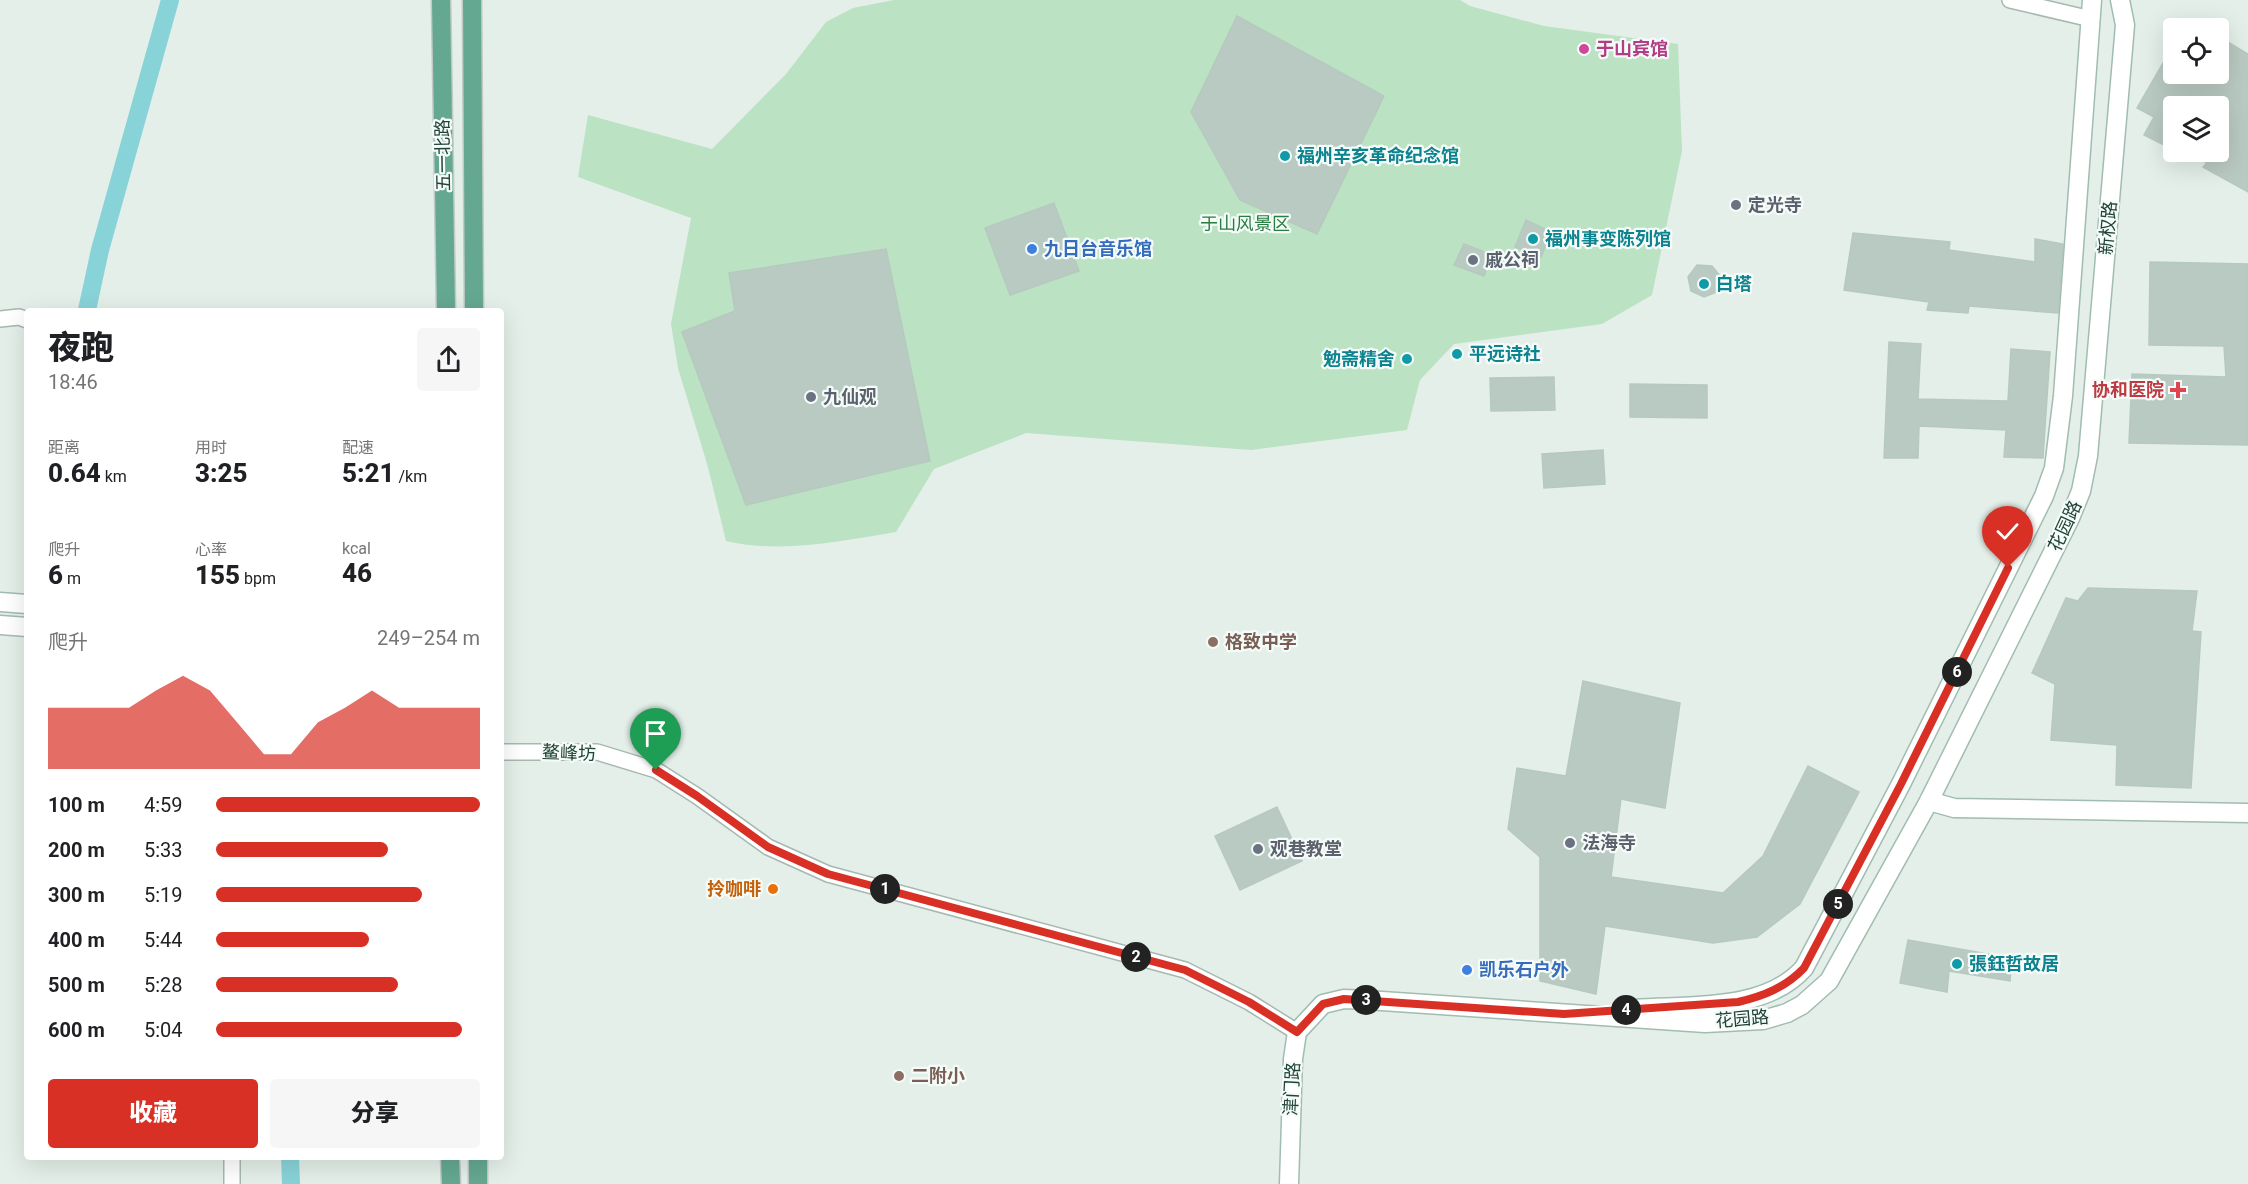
<!DOCTYPE html>
<html lang="zh">
<head>
<meta charset="utf-8">
<style>
	:root { --surface:#fff; --page:#f6f6f6; --text:#202124; --muted:#757577; --accent:#d93025 }
	body { margin:0; font-family:Roboto,"Noto Sans SC",sans-serif; background:var(--page); color:var(--text); height:100vh; display:flex; flex-direction:column; font-size:22px; white-space:nowrap }
	* { box-sizing:border-box; margin:0 }
	p { font-size:20px; color:var(--muted) }
	.icon { flex:none; width:33px; height:33px; fill:none; stroke:currentColor; stroke-width:2; stroke-linecap:round; stroke-linejoin:round }
	.map { position:relative; flex:1; overflow:hidden }
	.panel { position:absolute; left:24px; top:308px; width:480px; height:852px; display:flex; flex-direction:column; background:var(--surface); border-radius:6px; box-shadow:0 6px 24px #0002 }
	.panel>* { flex:none }
	.controls { position:absolute; left:2163px; top:18px; display:grid; gap:12px }
	.controls a { display:grid; place-items:center; width:66px; height:66px; border-radius:6px; background:var(--surface); box-shadow:0 6px 24px #0002; font-size:30px }
	.pin { position:absolute; display:grid; place-items:center; width:51px; height:51px; color:#fff; margin:-62px -26px; border-radius:50% 50% 50% 0; rotate:-45deg; box-shadow:0 0 6px #0007 }
	.pin .icon { rotate:45deg }
	.km { position:absolute; width:30px; height:30px; margin:-15px; border-radius:50%; background:#222; color:#fff; font-size:16px; line-height:30px; text-align:center }
	.round { display:grid; place-items:center; flex:none; width:63px; height:63px; border-radius:6px; background:var(--page) }
	.head { display:flex; align-items:center; justify-content:space-between; height:102px; padding:0 24px }
	h1 { font-size:33px; font-weight:800; line-height:45px }
	.figures { display:grid; grid-template-columns:repeat(3,1fr); gap:9px; height:102px; padding:6px 24px }
	.figures div { display:grid; align-content:center }
	.figures b { font-size:26px; font-weight:800 }
	.figures small { font-size:16px; font-weight:400 }
	.figures p { font-size:16px }
	.chart { height:168px; padding:12px 24px }
	.chart p { display:flex; justify-content:space-between }
	.chart svg { width:100%; height:108px; margin-top:6px; fill:var(--accent); opacity:.7 }
	.action { display:flex; gap:12px; margin-top:auto; padding:12px 24px }
	.action a { flex:1; height:69px; border-radius:6px; background:var(--accent); color:#fff; font-size:24px; font-weight:800; line-height:69px; text-align:center }
	.action a+a { background:var(--page); color:var(--text) }
	ul { padding:0 24px; list-style:none; font-size:20px }
	li { display:grid; grid-template-columns:96px 72px 1fr; align-items:center; height:45px }
	li i { height:15px; border-radius:8px; background:var(--accent) }
	.map>svg:first-child { display:block }
	.green { fill:#bbe2c2 }
	.lines { fill:none; stroke-linecap:round; stroke-linejoin:round }
	.canal { stroke:#88d3d8; stroke-width:18 }
	.building { fill:#b9cac2; stroke:#b6c9bf; stroke-width:1.5 }
	.street-casing { stroke:#a6b8b0; stroke-width:18 }
	.secondary-casing { stroke:#a1bcb0; stroke-width:21 }
	.primary-casing { stroke:#c1cac7; stroke-width:21 }
	.street { stroke:#fff; stroke-width:15 }
	.secondary { stroke:#fff; stroke-width:18 }
	.primary { stroke:#65a891; stroke-width:18 }
	.route-casing { stroke:#fff; stroke-width:12 }
	.route { stroke:#d93025; stroke-width:8 }
	.hotel-dot { fill:#d1479c; stroke:#f5fbf8; stroke-width:2 }
	.culture-dot { fill:#0f9aa8; stroke:#f5fbf8; stroke-width:2 }
	.worship-dot { fill:#6b7280; stroke:#f5fbf8; stroke-width:2 }
	.shop-dot { fill:#3f7fe0; stroke:#f5fbf8; stroke-width:2 }
	.health-dot { fill:#e0444e; stroke:#f5fbf8; stroke-width:2 }
	.education-dot { fill:#8d6e63; stroke:#f5fbf8; stroke-width:2 }
	.food-dot { fill:#e8710a; stroke:#f5fbf8; stroke-width:2 }
	.labels { text-anchor:middle; stroke-width:4.5; stroke-linejoin:round; paint-order:stroke }
	.hotel-label { font-size:18px; font-weight:bold; fill:#b23c85; stroke:#f5fbf8; text-anchor:start }
	.street-label { font-size:18px; fill:#214337; stroke:#f5fbf8 }
	.culture-label { font-size:18px; font-weight:bold; fill:#0d838f; stroke:#f5fbf8; text-anchor:start }
	.worship-label { font-size:18px; font-weight:bold; fill:#5b616d; stroke:#f5fbf8; text-anchor:start }
	.park-label { font-size:18px; fill:#287d41; stroke:#f5fbf8 }
	.shop-label { font-size:18px; font-weight:bold; fill:#366cbe; stroke:#f5fbf8; text-anchor:start }
	.health-label { font-size:18px; font-weight:bold; fill:#be3a42; stroke:#f5fbf8; text-anchor:end }
	.education-label { font-size:18px; font-weight:bold; fill:#785e54; stroke:#f5fbf8; text-anchor:start }
	.food-label { font-size:18px; font-weight:bold; fill:#c56008; stroke:#f5fbf8; text-anchor:end }
</style>
</head>
<body>
<div class="map">
<svg width="2248" height="1184" viewBox="0 0 2248 1184">
	<rect width="100%" height="100%" fill="#e4efe9"/>
	<path class="green" d="M894,0H1460L1470,6L1544,26L1678,44L1682,151L1652,295L1602,324L1454,344L1420,380L1407,430L1251,450L1026,433L934,469L896,532C841,541 782,554 726,541L708,467L678,368L671,324L691,218L578,177L588,115L712,149L786,74L826,22L853,8Z"/>
	<g class="lines">
		<g class="canal">
			<polyline points="87,310 100,250 170,0"/>
			<polyline points="290,1156 291,1184"/>
		</g>
	</g>
	<g class="building">
		<polygon points="1237,16 1384,96 1317,234 1240,200 1191,112"/>
		<polygon points="2218,36 2248,54 2248,192 2203,167 2207,163 2188,152 2218,152 2218,106 2174,106 2174,150 2144,135 2154,117 2137,108 2174,44 2174,74 2218,74"/>
		<polygon points="1054,203 1079,271 1010,295 985,228"/>
		<polygon points="1526,220 1551,232 1541,257 1515,247"/>
		<polygon points="1853,233 1950,242 1949,250 2035,262 2035,239 2063,244 2058,313 1969,306 1968,313 1927,310 1929,302 1844,290"/>
		<polygon points="1464,244 1492,255 1484,276 1454,265"/>
		<polygon points="886,249 930,461 746,505 682,332 735,311 729,273"/>
		<polygon points="2150,262 2248,264 2248,445 2129,443 2132,374 2226,377 2224,346 2149,345"/>
		<polygon points="1697,265 1712,266 1721,277 1717,292 1704,297 1691,291 1688,277"/>
		<polygon points="1889,342 1921,344 1918,399 2008,401 2011,349 2050,352 2043,458 2004,457 2006,430 1919,426 1918,458 1884,458"/>
		<polygon points="1554,377 1555,410 1491,411 1490,378"/>
		<polygon points="1630,384 1707,385 1707,418 1630,417"/>
		<polygon points="1603,450 1605,484 1544,488 1542,454"/>
		<polygon points="2088,588 2197,591 2192,631 2201,632 2191,788 2116,785 2117,745 2051,740 2055,684 2032,673 2066,598 2078,601"/>
		<polygon points="1583,681 1680,703 1665,808 1621,799 1611,877 1723,893 1763,856 1808,766 1859,792 1800,904 1757,937 1713,943 1605,926 1596,994 1540,981 1540,857 1508,829 1517,768 1566,776"/>
		<polygon points="1277,807 1302,861 1240,890 1215,836"/>
		<polygon points="1908,940 2012,958 2010,981 1949,971 1947,992 1900,983"/>
	</g>
	<g class="lines">
		<defs>
			<g id="street">
				<polyline points="2010,0 2091,19"/>
				<polyline points="0,319 19,317 27,320"/>
				<polyline points="501,752 597,752 656,770 697,796 768,847 828,874 1185,970 1249,1002 1297,1032"/>
				<polyline points="232,1184 232,1156"/>
			</g>
			<g id="secondary">
				<polyline points="0,602 27,604"/>
				<polyline points="0,625 27,627"/>
				<polyline points="1929,801 1954,808 2248,813"/>
				<path d="M1635,1009C1690,1005 1765,1012 1804,968L1901,784L2044,496L2054,468L2063,396L2092,0"/>
				<polyline points="1289,1184 1293,1059 1297,1032 1323,1004 1344,999 1367,1000 1705,1023 1763,1020 1787,1013 1802,1005 1829,981 1929,801 2070,518 2081,491 2088,456 2125,25 2120,0"/>
			</g>
			<g id="primary">
				<polyline points="441,0 446,310"/>
				<polyline points="472,0 474,310"/>
				<polyline points="450,1156 451,1184"/>
				<polyline points="478,1156 478,1184"/>
			</g>
		</defs>
		<use href="#street" class="street-casing"/>
		<use href="#secondary" class="secondary-casing"/>
		<use href="#primary" class="primary-casing"/>
		<use href="#street" class="street"/>
		<use href="#secondary" class="secondary"/>
		<use href="#primary" class="primary"/>
	</g>
	<g class="lines">
		<defs>
			<path id="route" d="M656,770L697,796L768,847L828,874L1185,970L1249,1002L1297,1032L1323,1004L1344,999L1564,1014L1738,1002C1764,996 1786,987 1804,968L1901,784L2008,568"/>
		</defs>
		<use href="#route" class="route-casing"/>
		<use href="#route" class="route"/>
	</g>
	<circle class="hotel-dot" cx="1584" cy="49" r="6"/>
	<g class="culture-dot">
		<circle cx="1285" cy="156" r="6"/>
		<circle cx="1533" cy="239" r="6"/>
		<circle cx="1704" cy="284" r="6"/>
		<circle cx="1457" cy="354" r="6"/>
		<circle cx="1407" cy="359" r="6"/>
		<circle cx="1957" cy="964" r="6"/>
	</g>
	<g class="worship-dot">
		<circle cx="1736" cy="205" r="6"/>
		<circle cx="1473" cy="260" r="6"/>
		<circle cx="811" cy="397" r="6"/>
		<circle cx="1570" cy="843" r="6"/>
		<circle cx="1258" cy="849" r="6"/>
	</g>
	<g class="shop-dot">
		<circle cx="1032" cy="249" r="6"/>
		<circle cx="1467" cy="970" r="6"/>
	</g>
	<path class="health-dot" d="M2175 381h6v6h6v6h-6v6h-6v-6h-6v-6h6z"/>
	<g class="education-dot">
		<circle cx="1213" cy="642" r="6"/>
		<circle cx="899" cy="1076" r="6"/>
	</g>
	<circle class="food-dot" cx="773" cy="889" r="6"/>
	<g class="labels">
		<g class="hotel-label">
			<text x="1596" y="55">于山宾馆</text>
		</g>
		<g class="street-label">
			<text transform="translate(443 155) rotate(-91)" y="6">五一北路</text>
			<text transform="translate(2108 228) rotate(-85)" y="6">新权路</text>
			<text transform="translate(2065 526) rotate(-65)" y="6">花园路</text>
			<text transform="translate(569 753) rotate(2)" y="6">鳌峰坊</text>
			<text transform="translate(1742 1019) rotate(-5)" y="6">花园路</text>
			<text transform="translate(1292 1089) rotate(-87)" y="6">津门路</text>
		</g>
		<g class="culture-label">
			<text x="1297" y="162">福州辛亥革命纪念馆</text>
			<text x="1545" y="245">福州事变陈列馆</text>
			<text x="1716" y="290">白塔</text>
			<text x="1469" y="360">平远诗社</text>
			<text x="1395" y="365" text-anchor="end">勉斋精舍</text>
			<text x="1969" y="970">張鈺哲故居</text>
		</g>
		<g class="worship-label">
			<text x="1748" y="211">定光寺</text>
			<text x="1485" y="266">戚公祠</text>
			<text x="823" y="403">九仙观</text>
			<text x="1582" y="849">法海寺</text>
			<text x="1270" y="855">观巷教堂</text>
		</g>
		<g class="park-label">
			<text x="1245" y="230">于山风景区</text>
		</g>
		<g class="shop-label">
			<text x="1044" y="255">九日台音乐馆</text>
			<text x="1479" y="976">凯乐石户外</text>
		</g>
		<g class="health-label">
			<text x="2164" y="396">协和医院</text>
		</g>
		<g class="education-label">
			<text x="1225" y="648">格致中学</text>
			<text x="911" y="1082">二附小</text>
		</g>
		<g class="food-label">
			<text x="761" y="895">拎咖啡</text>
		</g>
	</g>
</svg>
<div class="controls">
<a><svg class="icon" aria-label="locate" viewBox="0 0 24 24"><circle cx="12" cy="12" r="6"/><path d="M12 2v4M12 18v4M2 12h4M18 12h4"/></svg></a>
<a><svg class="icon" aria-label="layers" viewBox="0 0 24 24"><path d="M12 4l9 5-9 5-9-5zM3 14l9 5 9-5"/></svg></a>
</div>
<div class="pin" style="left:656px;top:770px;background:#1e9e55"><svg class="icon" aria-label="arrive" viewBox="0 0 24 24"><path d="M6 21V4h12l-3 4 3 4H6"/></svg></div>
<div class="pin" style="left:2008px;top:568px;background:#d93025"><svg class="icon" aria-label="check" viewBox="0 0 24 24"><path d="M5 12l5 5 9-10"/></svg></div>
<b class="km" style="left:885px;top:889px">1</b>
<b class="km" style="left:1136px;top:957px">2</b>
<b class="km" style="left:1366px;top:1000px">3</b>
<b class="km" style="left:1626px;top:1010px">4</b>
<b class="km" style="left:1838px;top:904px">5</b>
<b class="km" style="left:1957px;top:672px">6</b>
<section class="panel">
<div class="head"><div><h1>夜跑</h1><p>18:46</p></div><a class="round"><svg class="icon" aria-label="share" viewBox="0 0 24 24"><path d="M12 15V3M7 8l5-5 5 5M5 13v7h14v-7"/></svg></a></div>
<div class="figures">
<div><p>距离</p><b>0.64<small> km</small></b></div>
<div><p>用时</p><b>3:25</b></div>
<div><p>配速</p><b>5:21<small> /km</small></b></div>
</div>
<div class="figures">
<div><p>爬升</p><b>6<small> m</small></b></div>
<div><p>心率</p><b>155<small> bpm</small></b></div>
<div><p>kcal</p><b>46</b></div>
</div>
<div class="chart"><p><span>爬升</span>249–254 m</p>
<svg viewBox="0 0 160 44" preserveAspectRatio="none"><path d="M0 44V19L10 19L20 19L30 19L40 12L50 6L60 12L70 25L80 38L90 38L100 25L110 19L120 12L130 19L140 19L150 19L160 19V44z"/></svg>
</div>
<ul>
<li><b>100 m</b>4:59<i style="width:100%"></i></li>
<li><b>200 m</b>5:33<i style="width:65%"></i></li>
<li><b>300 m</b>5:19<i style="width:78%"></i></li>
<li><b>400 m</b>5:44<i style="width:58%"></i></li>
<li><b>500 m</b>5:28<i style="width:69%"></i></li>
<li><b>600 m</b>5:04<i style="width:93%"></i></li>
</ul>
<div class="action"><a>收藏</a><a>分享</a></div>
</section>
</div>
</body>
</html>
